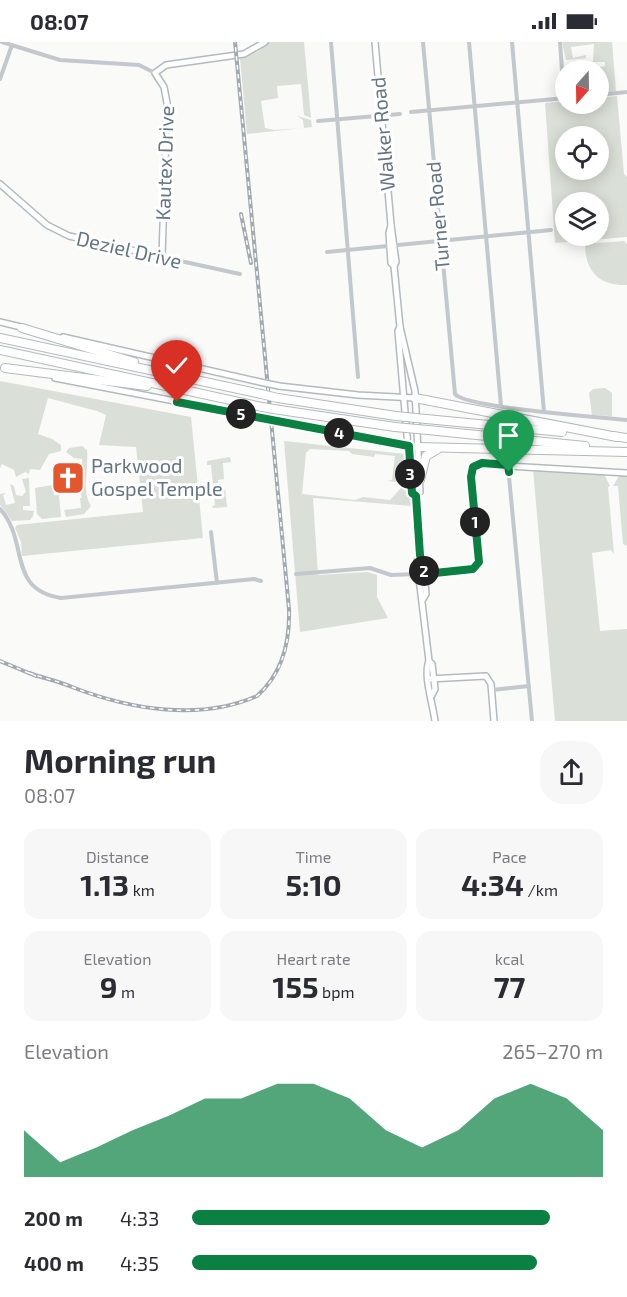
<!DOCTYPE html>
<html lang="en">
<head>
<meta charset="utf-8">
<style>
	:root { --surface:#fff; --page:#f7f7f7; --text:#2b2b33; --muted:#7c7c81; --accent:#0b8043 }
	body { margin:0; font-family:"Exo 2",sans-serif; background:var(--page); color:var(--text); height:100vh; display:flex; flex-direction:column; font-size:22px; white-space:nowrap }
	* { box-sizing:border-box; margin:0 }
	p { font-size:20px; color:var(--muted) }
	.icon { flex:none; width:33px; height:33px; fill:none; stroke:currentColor; stroke-width:2; stroke-linecap:round; stroke-linejoin:round }
	.map { position:relative; height:679px; overflow:hidden }
	.panel { display:flex; flex-direction:column; background:var(--surface); flex:1 }
	.panel>* { flex:none }
	.needle { width:39px; rotate:200deg }
	.controls { position:absolute; left:555px; top:18px; display:grid; gap:12px }
	.controls a { display:grid; place-items:center; width:54px; height:54px; border-radius:50%; background:var(--surface); box-shadow:0 3px 15px #0003; font-size:30px }
	.pin { position:absolute; display:grid; place-items:center; width:51px; height:51px; color:#fff; margin:-62px -26px; border-radius:50% 50% 50% 0; rotate:-45deg; box-shadow:0 0 6px #0007 }
	.pin .icon { rotate:45deg }
	.km { position:absolute; width:30px; height:30px; margin:-15px; border-radius:50%; background:#222; color:#fff; font-size:16px; line-height:30px; text-align:center }
	.round { display:grid; place-items:center; flex:none; width:63px; height:63px; border-radius:24px; background:var(--page) }
	.headline { display:flex; align-items:center; justify-content:space-between; height:102px; padding:0 24px }
	h1 { font-size:33px; font-weight:700; line-height:45px }
	.metrics { display:grid; grid-template-columns:repeat(3,1fr); gap:9px; height:102px; padding:6px 24px }
	.metrics div { display:grid; align-content:center; border-radius:15px; background:var(--page); text-align:center }
	.metrics b { font-size:30px; font-weight:700 }
	.metrics small { font-size:16px; font-weight:400 }
	.metrics p { font-size:16px }
	.chart { height:168px; padding:12px 24px }
	.chart p { display:flex; justify-content:space-between }
	.chart svg { width:100%; height:108px; margin-top:6px; fill:var(--accent); opacity:.7 }
	ul { padding:0 24px; list-style:none; font-size:20px }
	li { display:grid; grid-template-columns:96px 72px 1fr; align-items:center; height:45px }
	li i { height:15px; border-radius:8px; background:var(--accent) }
	.status { display:flex; justify-content:space-between; align-items:center; height:42px; padding:0 30px; background:var(--surface); direction:ltr }
	.status svg { height:16px; fill:currentColor }
	.map>svg:first-child { display:block }
	.green { fill:#dadfd7; fill-rule:evenodd }
	.lines { fill:none; stroke-linecap:round; stroke-linejoin:round }
	.secondary-casing { stroke:#b3babf; stroke-width:8 }
	.highway-casing { stroke:#b4b9bd; stroke-width:10 }
	.street { stroke:#c3c8cc; stroke-width:4 }
	.secondary { stroke:#fff; stroke-width:5 }
	.highway { stroke:#fff; stroke-width:8 }
	.rail-casing { stroke:#a2aab0; stroke-width:4 }
	.rail { stroke:#fff; stroke-width:1.5; stroke-dasharray:4.5; stroke-linecap:butt }
	.secondary-bridge-casing { stroke:#b3babf; stroke-width:8; stroke-linecap:butt }
	.highway-bridge-casing { stroke:#b4b9bd; stroke-width:10; stroke-linecap:butt }
	.secondary-bridge { stroke:#fff; stroke-width:5 }
	.highway-bridge { stroke:#fff; stroke-width:8 }
	.route-casing { stroke:#fff; stroke-width:12 }
	.route { stroke:#0b8043; stroke-width:8 }
	.labels { text-anchor:middle; stroke-width:6; stroke-linejoin:round; paint-order:stroke }
	.street-label { font-size:20px; fill:#657683; stroke:#fff }
	.poi-label { font-size:20px; fill:#657683; stroke:#fff; text-anchor:start }
</style>
</head>
<body>
<div class="status"><b>08:07</b><svg viewBox="0 0 49 12"><path d="M0 12V9h3v3zM5 12V6h3v6zM10 12V3h3v9zM15 12V0h3v12zM26 1h20v11H26zM47 4h2v5h-2z"/></svg></div>
<div class="map">
<svg width="627" height="679" viewBox="0 0 627 679">
	<rect width="100%" height="100%" fill="#fafaf8"/>
	<g class="green">
		<polygon points="269,0 304,0 311,76 304,73 301,42 277,44 278,56 261,59 265,86 274,88 304,86 303,78 297,74 311,78 312,85 247,92 240,16 257,10"/>
		<polygon points="562,0 612,0 616,49 599,51 598,28 595,26 605,24 605,20 593,20 594,2 571,5 573,16 586,13 586,16 566,18"/>
		<path d="M617,54L624,132L627,135V195L555,201L545,61L565,59L566,62H598L599,56ZM566,94H598V128H566ZM566,160H598V194H566Z"/>
		<path d="M624,199L627,202V243C600,244 585,230 585,202Z"/>
		<polygon points="0,339 191,375 203,496 22,514 21,500 15,486 17,483 143,470 136,405 99,403 106,373 97,369 48,356 38,392 52,397 61,403 61,409 49,412 40,428 30,427 29,432 25,430 16,435 14,428 2,422 0,426"/>
		<polygon points="605,346 612,351 612,374 592,373 589,351 593,347"/>
		<polygon points="284,399 405,412 408,441 387,439 392,438 395,414 375,412 374,415 352,412 349,409 310,407 306,411 302,452 355,458 363,455 390,458 401,446 410,452 412,464 313,456 318,533 368,530 377,533 377,555 388,576 300,590"/>
		<path d="M82,404L87,408C89,426 81,448 91,464L84,472L66,475L64,468L81,466L80,456H82L80,447L84,444L79,426L82,423V417L74,416L66,410L69,406Z"/>
		<polygon points="230,415 231,420 223,421 224,437 218,438 219,446 225,446 227,465 213,466 212,464 215,463 211,423 207,423 207,419"/>
		<polygon points="533,427 604,432 610,444 608,445 614,512 611,508 592,511 600,589 627,587 627,679 555,679"/>
		<polygon points="619,434 627,434 627,504 623,502 618,444 613,444"/>
		<polygon points="29,436 30,464 23,464 23,468 34,469 33,474 30,478 12,479 0,463 0,452 6,451 3,453 6,463 15,461 10,442 14,444 16,453 22,454 26,450 22,437"/>
		<polygon points="52,443 54,453 59,453 61,475 42,477 37,472 35,446"/>
	</g>
	<g class="lines">
		<defs>
			<g id="secondary">
				<polyline points="375,0 391,183 396,220 394,224"/>
				<polyline points="0,142 47,183 69,194 162,215 167,61 164,45 155,31 166,23 244,12 265,0"/>
				<polyline points="391,183 389,191 391,221 394,224 400,285 415,349 420,450 416,454"/>
				<polyline points="0,280 25,286"/>
				<polyline points="400,285 398,289 412,451 416,454 420,513 423,518 426,552 423,557"/>
				<polyline points="63,295 260,340"/>
				<polyline points="55,336 263,376"/>
				<polyline points="279,344 358,353 415,356"/>
				<polyline points="280,380 411,404"/>
				<path d="M420,513L417,519L429,619C423,633 433,663 435,679"/>
				<polyline points="418,532 473,527 479,520 471,435 476,422 627,431"/>
				<polyline points="429,619 432,622 435,647 432,653"/>
				<polyline points="428,637 486,634 491,642 494,679"/>
			</g>
			<g id="highway">
				<polyline points="22,286 134,320"/>
				<polyline points="0,296 261,352"/>
				<polyline points="0,308 262,365"/>
				<polyline points="5,326 147,344"/>
				<polyline points="278,356 396,374"/>
				<polyline points="415,356 617,395"/>
				<polyline points="280,368 395,385"/>
				<polyline points="426,377 562,390"/>
				<polyline points="428,388 585,404"/>
				<polyline points="613,394 627,396"/>
				<polyline points="419,405 627,410"/>
				<polyline points="420,438 426,414 438,407"/>
			</g>
		</defs>
		<use href="#secondary" class="secondary-casing"/>
		<use href="#highway" class="highway-casing"/>
		<g class="street">
			<polyline points="2,0 60,18 139,23 155,31"/>
			<polyline points="331,0 358,335"/>
			<path d="M423,0L455,352C466,366 601,375 627,378"/>
			<polyline points="469,0 501,364"/>
			<polyline points="512,0 544,370"/>
			<polyline points="560,0 564,56"/>
			<polyline points="0,37 12,3"/>
			<polyline points="598,53 627,50"/>
			<polyline points="411,70 566,56"/>
			<polyline points="318,79 400,72"/>
			<polyline points="327,210 551,188"/>
			<polyline points="162,215 240,232"/>
			<polyline points="508,424 532,679"/>
			<path d="M0,467C30,500 6,547 61,556L254,537L261,539"/>
			<polyline points="211,490 217,541"/>
			<polyline points="296,532 370,526 391,533 418,532"/>
			<polyline points="492,648 529,644"/>
		</g>
		<use href="#secondary" class="secondary"/>
		<use href="#highway" class="highway"/>
		<defs>
			<g id="rail">
				<polyline points="241,172 251,221"/>
				<polyline points="0,619 36,634"/>
				<path d="M29,631C43,636 58,639 72,645C131,668 201,679 257,654C283,631 290,600 289,567L235,0"/>
			</g>
		</defs>
		<use href="#rail" class="rail-casing"/>
		<use href="#rail" class="rail"/>
		<defs>
			<g id="secondary-bridge">
				<polyline points="260,340 279,344"/>
				<polyline points="263,376 280,380"/>
			</g>
			<g id="highway-bridge">
				<polyline points="261,352 278,356"/>
				<polyline points="262,365 280,368"/>
				<polyline points="396,374 426,377"/>
				<polyline points="395,385 428,388"/>
			</g>
		</defs>
		<use href="#secondary-bridge" class="secondary-bridge-casing"/>
		<use href="#highway-bridge" class="highway-bridge-casing"/>
		<use href="#secondary-bridge" class="secondary-bridge"/>
		<use href="#highway-bridge" class="highway-bridge"/>
	</g>
	<g class="lines">
		<defs>
			<polyline id="route" points="177,360 409,404 412,451 416,454 420,513 425,532 473,527 479,520 471,435 473,425 482,421 508,423 509,430"/>
		</defs>
		<use href="#route" class="route-casing"/>
		<use href="#route" class="route"/>
	</g>
	<defs>
		<symbol id="church-square" viewBox="-11 -11 22 22"><rect x="-9" y="-9" width="18" height="18" rx="4" fill="#e4572e" stroke="#fff"/><path d="M-1.2-6h2.4v3.5h3.3v2.4h-3.3V6h-2.4V-.1h-3.3v-2.4h3.3Z" fill="#fff"/></symbol>
	</defs>
	<g fill-rule="evenodd">
		<use href="#church-square" x="49" y="417" width="38" height="38"/>
	</g>
	<g class="labels">
		<g class="street-label">
			<text transform="translate(383 92) rotate(-95)" y="7">Walker Road</text>
			<text transform="translate(165 121) rotate(-88)" y="7">Kautex Drive</text>
			<text transform="translate(438 174) rotate(-95)" y="7">Turner Road</text>
			<text transform="translate(129 208) rotate(13)" y="7">Deziel Drive</text>
		</g>
		<g class="poi-label">
			<text x="91" y="431">Parkwood<tspan x="91" dy="23">Gospel Temple</tspan></text>
		</g>
	</g>
</svg>
<div class="controls">
<a><svg class="needle" viewBox="-14 -14 28 28"><path d="M0-13l5 13h-10z" fill="#e53935"/><path d="M0 13l5-13h-10z" fill="#7c7c81"/></svg></a>
<a><svg class="icon" aria-label="locate" viewBox="0 0 24 24"><circle cx="12" cy="12" r="6"/><path d="M12 2v4M12 18v4M2 12h4M18 12h4"/></svg></a>
<a><svg class="icon" aria-label="layers" viewBox="0 0 24 24"><path d="M12 4l9 5-9 5-9-5zM3 14l9 5 9-5"/></svg></a>
</div>
<div class="pin" style="left:509px;top:430px;background:#1e9e55"><svg class="icon" aria-label="arrive" viewBox="0 0 24 24"><path d="M6 21V4h12l-3 4 3 4H6"/></svg></div>
<div class="pin" style="left:177px;top:360px;background:#d93025"><svg class="icon" aria-label="check" viewBox="0 0 24 24"><path d="M5 12l5 5 9-10"/></svg></div>
<b class="km" style="left:475px;top:480px">1</b>
<b class="km" style="left:424px;top:529px">2</b>
<b class="km" style="left:410px;top:432px">3</b>
<b class="km" style="left:339px;top:391px">4</b>
<b class="km" style="left:241px;top:372px">5</b>
</div>
<section class="panel">
<div class="headline"><div><h1>Morning run</h1><p>08:07</p></div><a class="round"><svg class="icon" aria-label="share" viewBox="0 0 24 24"><path d="M12 15V3M7 8l5-5 5 5M5 13v7h14v-7"/></svg></a></div>
<div class="metrics">
<div><p>Distance</p><b>1.13<small> km</small></b></div>
<div><p>Time</p><b>5:10</b></div>
<div><p>Pace</p><b>4:34<small> /km</small></b></div>
</div>
<div class="metrics">
<div><p>Elevation</p><b>9<small> m</small></b></div>
<div><p>Heart rate</p><b>155<small> bpm</small></b></div>
<div><p>kcal</p><b>77</b></div>
</div>
<div class="chart"><p><span>Elevation</span>265–270 m</p>
<svg viewBox="0 0 160 44" preserveAspectRatio="none"><path d="M0 44V25L10 38L20 32L30 25L40 19L50 12L60 12L70 6L80 6L90 12L100 25L110 32L120 25L130 12L140 6L150 12L160 25V44z"/></svg>
</div>
<ul>
<li><b>200 m</b>4:33<i style="width:87%"></i></li>
<li><b>400 m</b>4:35<i style="width:84%"></i></li>
</ul>
</section>
</body>
</html>
